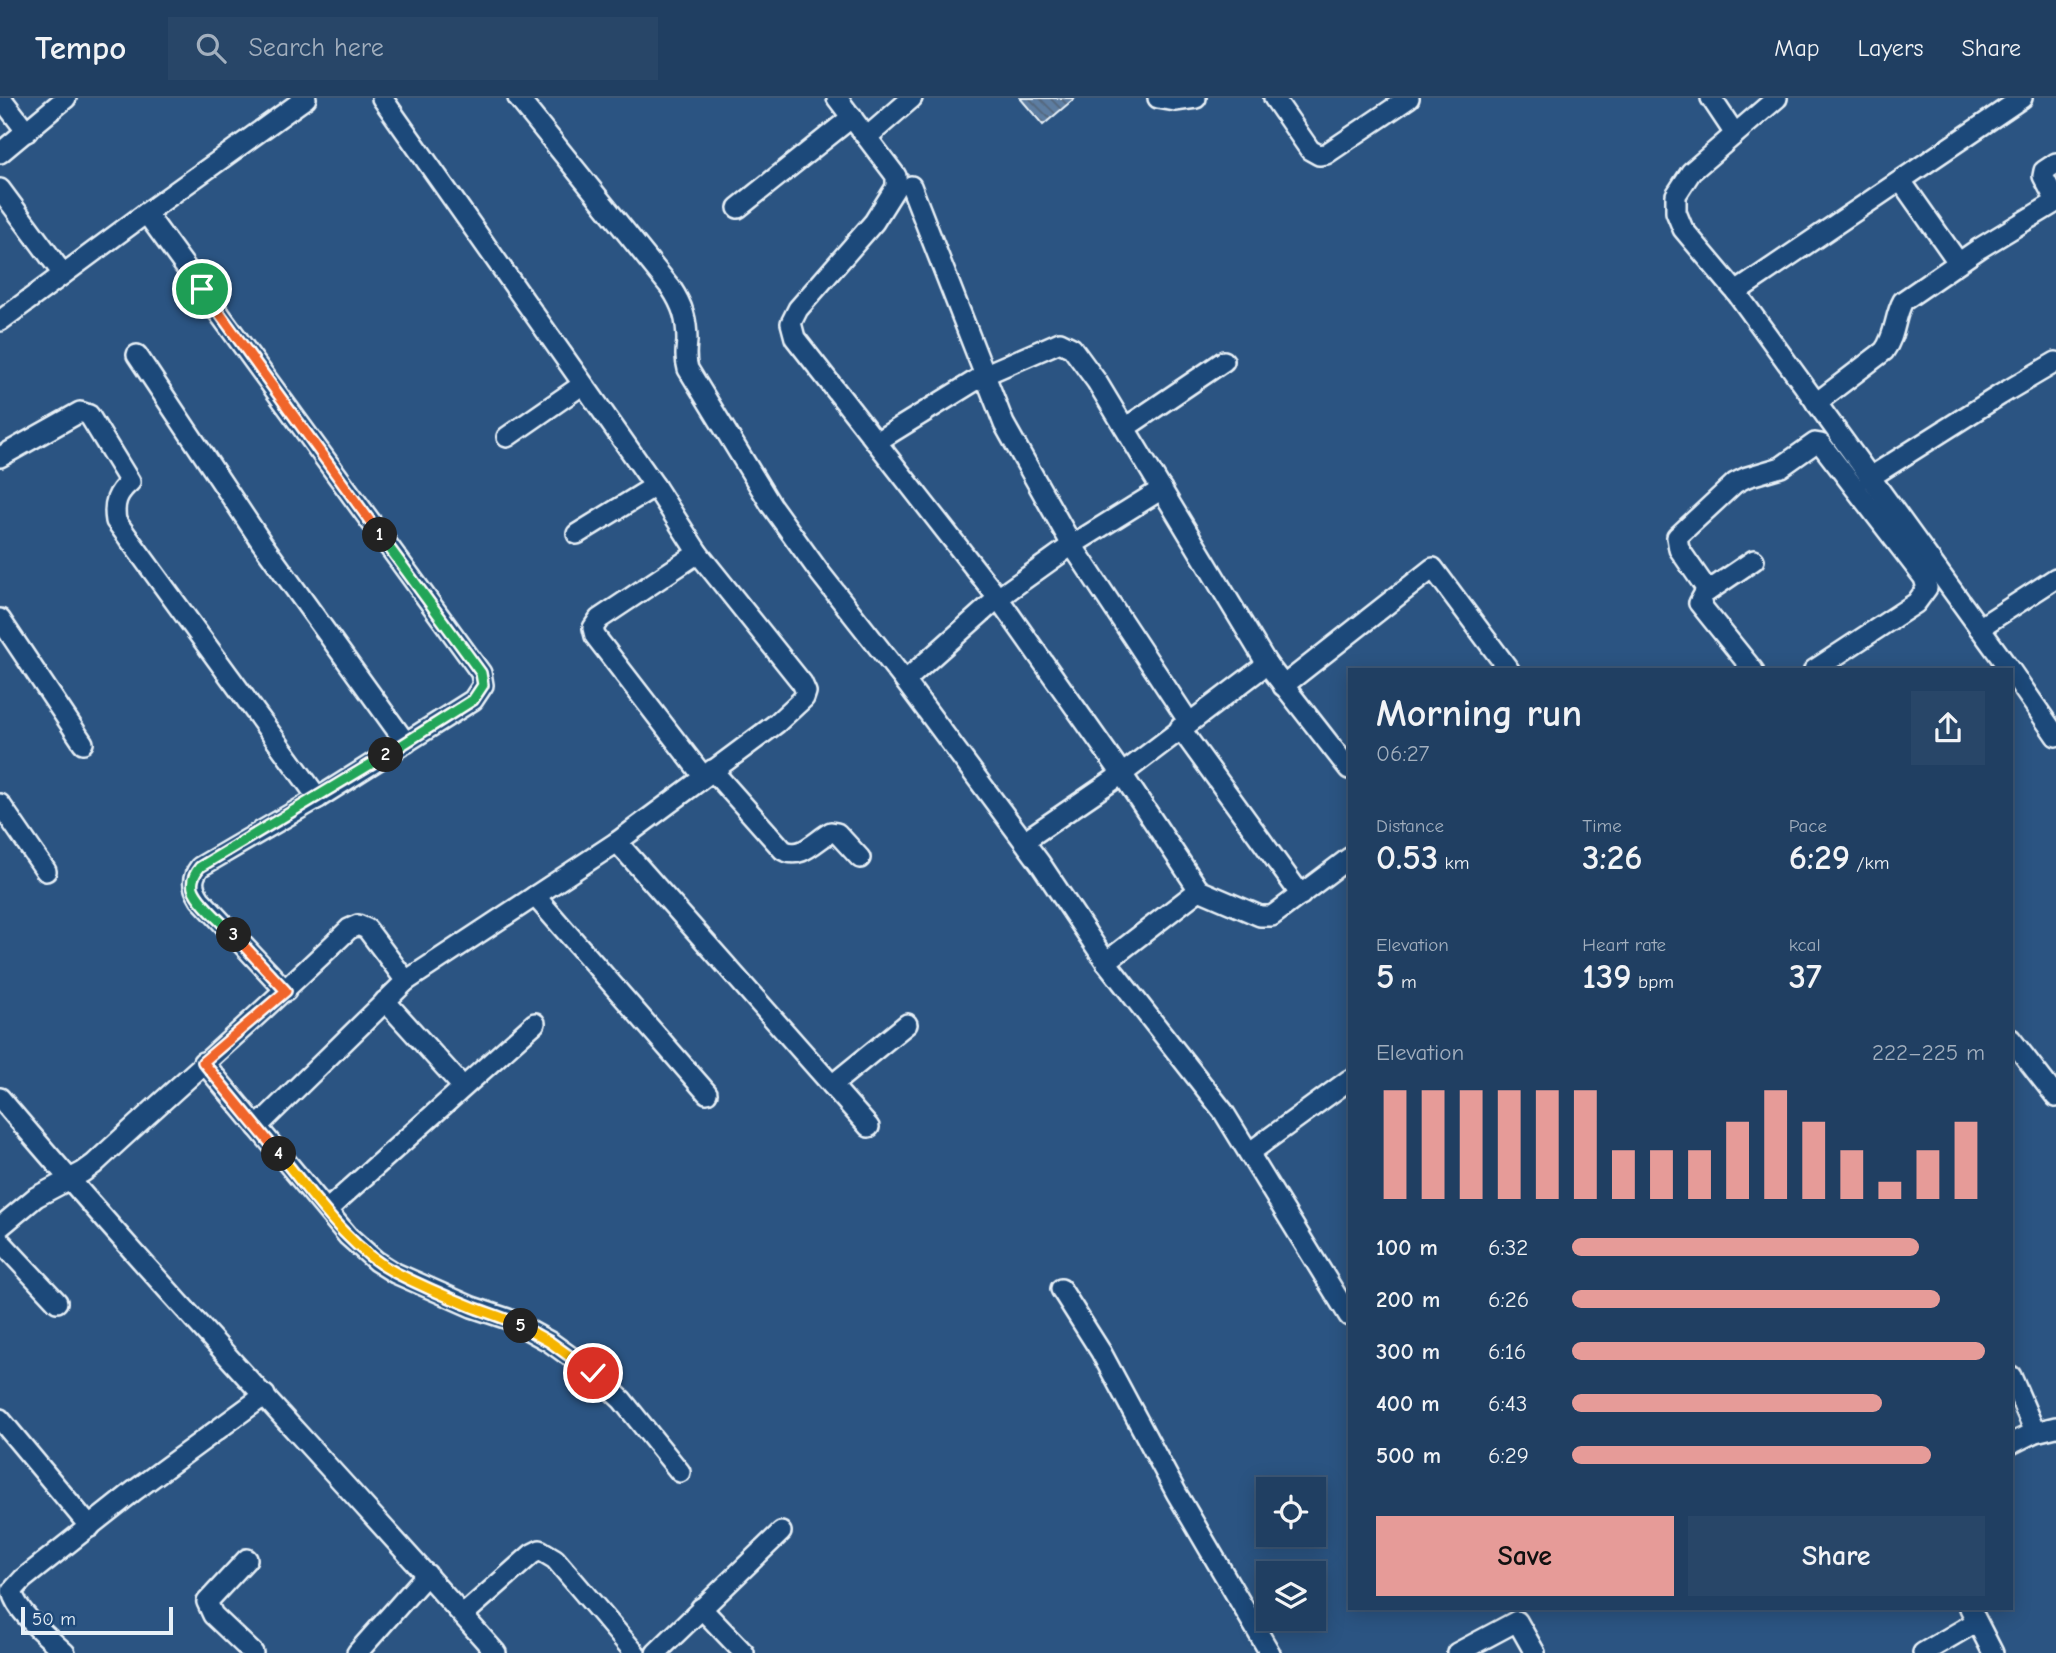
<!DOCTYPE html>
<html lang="en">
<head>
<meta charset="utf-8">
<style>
	:root { --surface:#203f62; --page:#284668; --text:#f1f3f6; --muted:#a2afbe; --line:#3d5877; --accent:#e69b98 }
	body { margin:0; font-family:"Comic Neue",sans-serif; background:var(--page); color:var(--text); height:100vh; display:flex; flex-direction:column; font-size:26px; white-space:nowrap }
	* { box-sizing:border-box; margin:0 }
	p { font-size:23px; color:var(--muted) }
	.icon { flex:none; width:38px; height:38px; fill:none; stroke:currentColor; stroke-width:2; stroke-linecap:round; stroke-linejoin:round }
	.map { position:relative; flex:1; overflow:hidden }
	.drawer { position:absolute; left:1348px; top:570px; width:665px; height:942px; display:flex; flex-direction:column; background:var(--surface); border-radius:0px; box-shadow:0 4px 18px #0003,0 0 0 2px var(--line) }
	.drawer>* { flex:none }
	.buttons { position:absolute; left:1256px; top:1379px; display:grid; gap:14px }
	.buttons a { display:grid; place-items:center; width:70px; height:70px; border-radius:0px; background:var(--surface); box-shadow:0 4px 18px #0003,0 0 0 2px var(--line); font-size:35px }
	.scale { position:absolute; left:21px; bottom:18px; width:152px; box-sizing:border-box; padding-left:7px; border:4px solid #e8f1f8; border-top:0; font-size:19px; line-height:24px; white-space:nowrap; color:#e8f1f8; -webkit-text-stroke:5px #1f4a7a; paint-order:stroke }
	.pin { position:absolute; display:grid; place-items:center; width:60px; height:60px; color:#fff; margin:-30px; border:4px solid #fff; border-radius:50%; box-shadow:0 2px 7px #0007 }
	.km { position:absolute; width:35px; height:35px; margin:-18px; border-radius:50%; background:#222; color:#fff; font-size:19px; line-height:35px; text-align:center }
	.round { display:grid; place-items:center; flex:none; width:74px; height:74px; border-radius:0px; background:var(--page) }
	.overview { display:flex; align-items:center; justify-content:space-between; height:119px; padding:0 28px }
	h1 { font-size:38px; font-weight:700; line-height:52px }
	.metrics { display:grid; grid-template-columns:repeat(3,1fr); gap:10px; height:119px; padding:7px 28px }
	.metrics div { display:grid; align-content:center }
	.metrics b { font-size:35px; font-weight:700 }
	.metrics small { font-size:19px; font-weight:400 }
	.metrics p { font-size:19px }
	.chart { height:196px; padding:14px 28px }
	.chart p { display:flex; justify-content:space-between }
	.chart svg { width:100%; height:126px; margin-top:7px; stroke:var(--accent); stroke-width:6 }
	.action { display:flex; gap:14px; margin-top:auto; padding:14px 28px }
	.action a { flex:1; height:80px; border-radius:0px; background:var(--accent); color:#111; font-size:28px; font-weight:700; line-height:80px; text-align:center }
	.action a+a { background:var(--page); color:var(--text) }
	ul { padding:0 28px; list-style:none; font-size:23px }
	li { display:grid; grid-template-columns:112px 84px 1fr; align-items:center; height:52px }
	li i { height:18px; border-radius:9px; background:var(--accent) }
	header { display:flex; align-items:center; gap:42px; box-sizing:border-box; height:98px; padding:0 35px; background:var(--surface); border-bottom:2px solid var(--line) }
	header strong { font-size:33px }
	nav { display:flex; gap:38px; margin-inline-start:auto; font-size:24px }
	.search { width:490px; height:63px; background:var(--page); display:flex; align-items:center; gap:18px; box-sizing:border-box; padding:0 24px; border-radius:0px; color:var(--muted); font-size:26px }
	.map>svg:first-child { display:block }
	.building { fill:url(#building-back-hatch); stroke:#e8f1f8; stroke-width:2 }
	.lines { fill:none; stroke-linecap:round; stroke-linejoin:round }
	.street-casing { stroke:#e8f1f8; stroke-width:24 }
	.street { stroke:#1f4a7a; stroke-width:19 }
	.split-1-casing { stroke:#fff; stroke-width:14 }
	.split-2-casing { stroke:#fff; stroke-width:14 }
	.split-3-casing { stroke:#fff; stroke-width:14 }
	.split-4-casing { stroke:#fff; stroke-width:14 }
	.split-5-casing { stroke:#fff; stroke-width:14 }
	.split-6-casing { stroke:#fff; stroke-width:14 }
	.split-1 { stroke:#f0652b; stroke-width:9 }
	.split-2 { stroke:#22a559; stroke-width:9 }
	.split-3 { stroke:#22a559; stroke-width:9 }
	.split-4 { stroke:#f0652b; stroke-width:9 }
	.split-5 { stroke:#f5b400; stroke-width:9 }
	.split-6 { stroke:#f5b400; stroke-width:9 }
</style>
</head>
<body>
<header>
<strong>Tempo</strong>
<div class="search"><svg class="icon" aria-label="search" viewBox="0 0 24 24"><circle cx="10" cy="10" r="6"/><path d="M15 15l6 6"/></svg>Search here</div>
<nav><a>Map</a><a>Layers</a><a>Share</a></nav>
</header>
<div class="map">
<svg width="2056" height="1555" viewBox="0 0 2056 1555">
	<defs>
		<pattern id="building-back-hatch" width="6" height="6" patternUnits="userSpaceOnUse" patternTransform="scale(1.75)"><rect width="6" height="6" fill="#5d7da1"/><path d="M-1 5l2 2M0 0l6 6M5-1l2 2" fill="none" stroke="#53657a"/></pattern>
	</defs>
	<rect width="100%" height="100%" fill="#2b5482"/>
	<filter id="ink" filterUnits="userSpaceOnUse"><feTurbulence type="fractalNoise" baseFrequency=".0143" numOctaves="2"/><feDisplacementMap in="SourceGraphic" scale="14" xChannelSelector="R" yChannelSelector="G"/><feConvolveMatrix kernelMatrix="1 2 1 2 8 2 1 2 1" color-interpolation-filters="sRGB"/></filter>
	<g filter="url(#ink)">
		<polygon class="building" points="1020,0 1075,0 1043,27"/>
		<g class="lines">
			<defs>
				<g id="street">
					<polyline points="1,0 27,34"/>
					<path d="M518,0L671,190C683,208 687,222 687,243C686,253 685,260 688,271L771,407L820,475L905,583"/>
					<polyline points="837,0 896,78 896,89 874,124 798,211 791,225 795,240 998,500 905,583 1040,765 1106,864 1223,1013 1349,1218"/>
					<polyline points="1158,0 1175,3 1196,0"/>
					<polyline points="1274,0 1310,52 1319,57 1326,56 1409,0"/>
					<polyline points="1711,0 1735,36"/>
					<polyline points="1777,0 1691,74 1676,97 1676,114 1683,131 1736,194 2010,572"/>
					<polyline points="867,39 912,0"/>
					<polyline points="0,55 66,0"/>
					<polyline points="2056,65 2044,73 2043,78 2056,103"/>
					<polyline points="1901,83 1958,164"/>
					<polyline points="911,88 1004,326 1072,447 1189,624"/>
					<polyline points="0,91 63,176"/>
					<polyline points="738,110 852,19"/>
					<polyline points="1736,194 2022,0"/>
					<polyline points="0,223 146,115"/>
					<polyline points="137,257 262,445 406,645"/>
					<path d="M1816,305L1884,253C1896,237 1894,219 1903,203L1980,150L2056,104"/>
					<polyline points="1125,330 1224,263"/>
					<polyline points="507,339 582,287"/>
					<polyline points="876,344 986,276 1060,244 1072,250 1097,284 1267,566"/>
					<path d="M0,359L80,314L89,317L130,384C117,395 113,405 116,423L318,700"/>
					<polyline points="1869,380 2000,297 2056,264"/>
					<polyline points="1162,391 1072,447 998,500 1122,676 1199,792"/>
					<polyline points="577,436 655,388"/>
					<polyline points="698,455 599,521 593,530 595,538 703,678"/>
					<polyline points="1708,493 1679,451 1677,439 1735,385 1747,379 1781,369 1815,345 1821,346 1924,480 1927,490 1916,505 1814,572"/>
					<polyline points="0,521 83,645"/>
					<polyline points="1979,530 2056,480"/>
					<polyline points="1753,572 1699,505 1704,496 1754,462"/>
					<polyline points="2011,573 2056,638"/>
					<polyline points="1283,588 1433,470 1509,572"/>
					<polyline points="1180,630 1301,797"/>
					<path d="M712,672L783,752C801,762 815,743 831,734L837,735L860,760"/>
					<polyline points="0,706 46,773"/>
					<polyline points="1024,743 1122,676 1267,566 1349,671"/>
					<polyline points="617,744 869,1029"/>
					<polyline points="535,798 707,995"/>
					<polyline points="1106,864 1199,792 1260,818 1272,818 1349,760"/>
					<path d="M286,893L200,801C192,788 191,781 200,769L318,700L473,602L483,587L481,575L146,115L306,0"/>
					<polyline points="385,903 463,989"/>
					<polyline points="2011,941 2056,999"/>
					<polyline points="203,964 348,1138 376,1163 395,1175 472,1209 508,1221 550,1244 593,1275 622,1302 680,1374"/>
					<polyline points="832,987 907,926"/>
					<path d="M0,1000C160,1190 332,1369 496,1555"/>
					<polyline points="257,1029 406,883"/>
					<polyline points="1249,1055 1349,982"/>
					<polyline points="327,1112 535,925"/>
					<path d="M0,1129L36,1099L83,1074L94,1066C179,987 266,912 349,831L358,827L367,831L406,883L617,744L777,625L804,600L806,594L802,585L698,455L655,388L382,0"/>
					<polyline points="0,1143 57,1204"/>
					<polyline points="1061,1191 1101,1254 1177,1396 1270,1555"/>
					<polyline points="2011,1278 2035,1334"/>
					<polyline points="0,1321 90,1429"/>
					<polyline points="2011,1346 2035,1334 2056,1329"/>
					<polyline points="247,1461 207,1504 213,1517 253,1555"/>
					<polyline points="701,1510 744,1555"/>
					<polyline points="1970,1510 1993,1555"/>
					<polyline points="463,1517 532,1456 540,1452 555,1461 635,1555"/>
					<path d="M65,1555C49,1540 16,1514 12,1493L23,1481L134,1393L265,1297"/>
					<polyline points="357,1555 427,1476"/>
					<polyline points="656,1555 781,1434"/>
					<polyline points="1457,1555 1517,1523 1535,1555"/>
					<polyline points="1923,1555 1976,1524"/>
				</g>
			</defs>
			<use href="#street" class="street-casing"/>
			<use href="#street" class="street"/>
		</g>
	</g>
	<g class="lines" filter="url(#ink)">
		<defs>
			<polyline id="split-1" points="202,191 380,437"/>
			<polyline id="split-2" points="380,437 481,575 483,587 473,602 386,657"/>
			<path id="split-3" d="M234,837C224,826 197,804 193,790C191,782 195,775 200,769L386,657"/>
			<polyline id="split-4" points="234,837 286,893 203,964 279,1056"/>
			<path id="split-5" d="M279,1056C313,1097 348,1150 396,1175C420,1187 445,1198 470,1208C487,1215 504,1219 521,1228"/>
			<polyline id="split-6" points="521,1228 550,1244 593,1275"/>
		</defs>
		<use href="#split-1" class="split-1-casing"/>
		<use href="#split-2" class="split-2-casing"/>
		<use href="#split-3" class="split-3-casing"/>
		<use href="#split-4" class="split-4-casing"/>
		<use href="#split-5" class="split-5-casing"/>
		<use href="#split-6" class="split-6-casing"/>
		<use href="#split-1" class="split-1"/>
		<use href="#split-2" class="split-2"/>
		<use href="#split-3" class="split-3"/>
		<use href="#split-4" class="split-4"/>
		<use href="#split-5" class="split-5"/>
		<use href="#split-6" class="split-6"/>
	</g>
</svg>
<div class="buttons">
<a><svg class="icon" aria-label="locate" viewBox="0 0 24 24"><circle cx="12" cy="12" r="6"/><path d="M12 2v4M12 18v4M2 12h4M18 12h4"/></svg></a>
<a><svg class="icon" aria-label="layers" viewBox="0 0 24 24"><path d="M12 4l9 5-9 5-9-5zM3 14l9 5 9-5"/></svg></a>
</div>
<div class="scale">50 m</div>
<div class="pin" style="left:202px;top:191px;background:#1e9e55"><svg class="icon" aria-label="arrive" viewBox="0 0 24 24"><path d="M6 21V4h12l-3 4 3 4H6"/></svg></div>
<div class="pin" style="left:593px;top:1275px;background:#d93025"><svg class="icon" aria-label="check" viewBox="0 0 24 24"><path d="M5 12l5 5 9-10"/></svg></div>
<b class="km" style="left:380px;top:437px">1</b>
<b class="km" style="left:386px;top:657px">2</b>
<b class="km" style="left:234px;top:837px">3</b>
<b class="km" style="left:279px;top:1056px">4</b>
<b class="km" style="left:521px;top:1228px">5</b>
<section class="drawer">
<div class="overview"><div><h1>Morning run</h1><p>06:27</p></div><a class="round"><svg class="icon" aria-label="share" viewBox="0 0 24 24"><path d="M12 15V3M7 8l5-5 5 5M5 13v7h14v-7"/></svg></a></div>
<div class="metrics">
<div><p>Distance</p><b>0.53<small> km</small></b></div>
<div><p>Time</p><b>3:26</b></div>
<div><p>Pace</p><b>6:29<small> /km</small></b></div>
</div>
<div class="metrics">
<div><p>Elevation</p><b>5<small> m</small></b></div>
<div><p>Heart rate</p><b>139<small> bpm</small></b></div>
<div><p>kcal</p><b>37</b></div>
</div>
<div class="chart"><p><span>Elevation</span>222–225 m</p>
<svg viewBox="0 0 160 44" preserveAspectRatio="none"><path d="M5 44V6M15 44V6M25 44V6M35 44V6M45 44V6M55 44V6M65 44V27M75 44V27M85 44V27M95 44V17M105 44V6M115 44V17M125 44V27M135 44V38M145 44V27M155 44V17"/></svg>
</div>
<ul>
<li><b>100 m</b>6:32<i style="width:84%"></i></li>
<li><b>200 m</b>6:26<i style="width:89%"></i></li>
<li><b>300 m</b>6:16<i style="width:100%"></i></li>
<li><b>400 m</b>6:43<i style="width:75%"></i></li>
<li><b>500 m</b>6:29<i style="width:87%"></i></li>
</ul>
<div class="action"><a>Save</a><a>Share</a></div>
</section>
</div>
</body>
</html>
